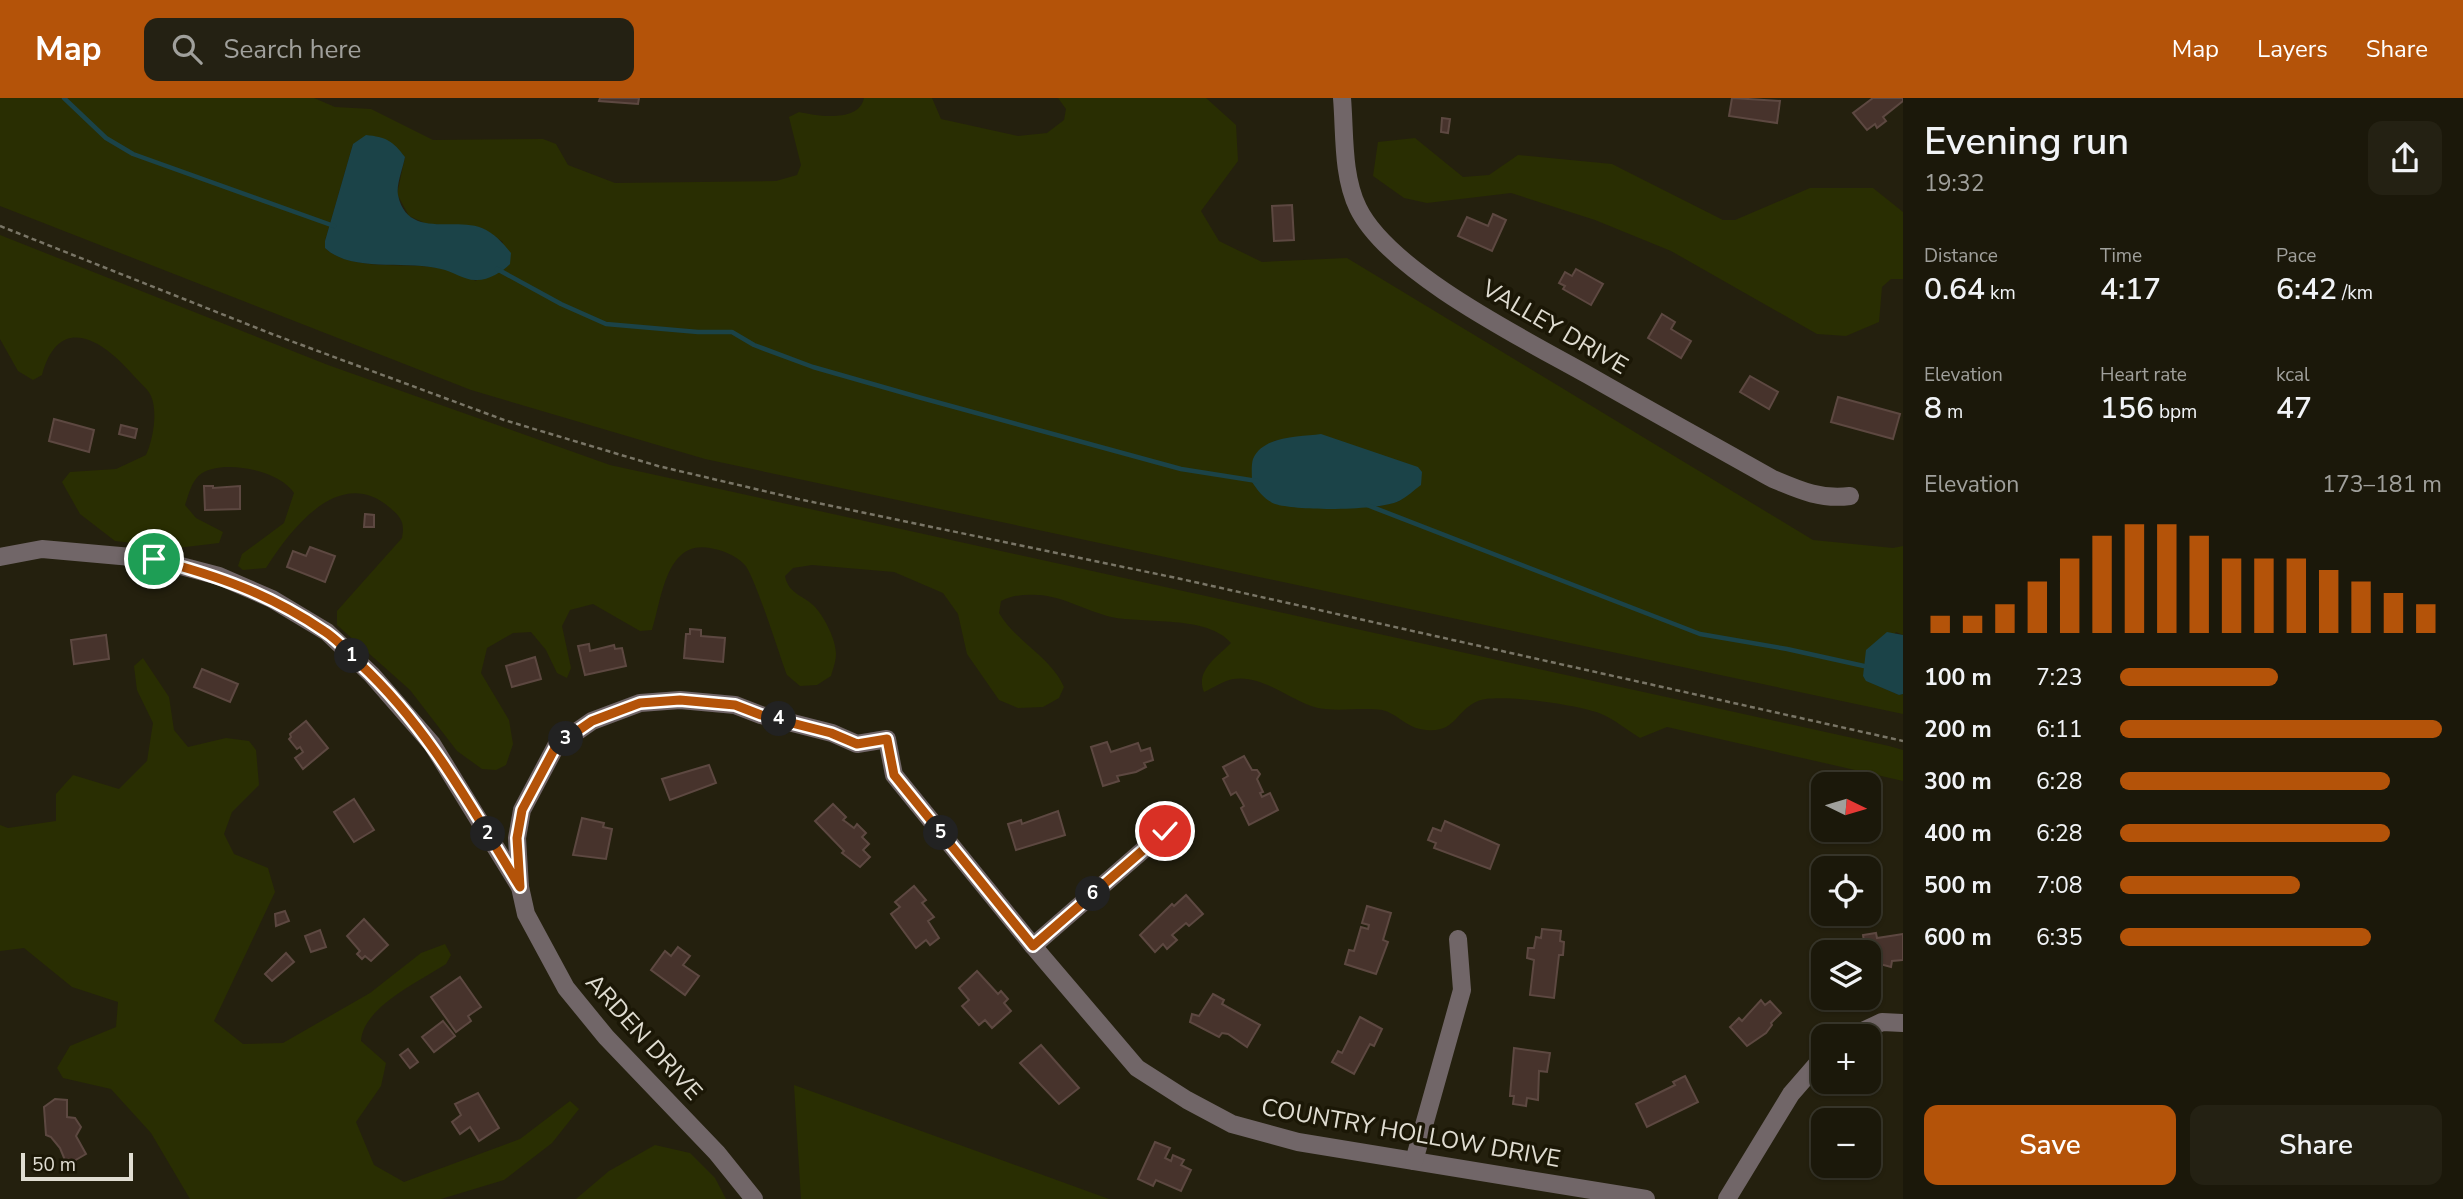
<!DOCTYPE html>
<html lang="en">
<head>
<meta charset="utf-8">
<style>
	:root { --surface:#1b180a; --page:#242113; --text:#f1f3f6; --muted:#a0a09c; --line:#39372b; --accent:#b45309 }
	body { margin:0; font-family:"Nunito Sans",sans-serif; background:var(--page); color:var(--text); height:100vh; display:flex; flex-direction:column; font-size:26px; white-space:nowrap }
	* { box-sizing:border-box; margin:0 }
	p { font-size:23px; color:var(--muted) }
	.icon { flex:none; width:38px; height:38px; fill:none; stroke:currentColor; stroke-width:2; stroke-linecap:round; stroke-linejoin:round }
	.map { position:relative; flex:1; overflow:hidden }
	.drawer { display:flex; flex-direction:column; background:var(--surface); width:560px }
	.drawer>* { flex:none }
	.needle { width:46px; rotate:95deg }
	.buttons { position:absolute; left:1811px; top:674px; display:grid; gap:14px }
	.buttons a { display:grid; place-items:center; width:70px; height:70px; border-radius:14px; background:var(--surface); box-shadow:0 2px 5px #0004,0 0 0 2px var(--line); font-size:35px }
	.scale { position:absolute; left:21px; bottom:18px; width:112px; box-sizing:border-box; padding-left:7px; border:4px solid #e0ddd2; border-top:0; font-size:19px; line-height:24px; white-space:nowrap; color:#e0ddd2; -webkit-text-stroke:5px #1b1706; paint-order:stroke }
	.pin { position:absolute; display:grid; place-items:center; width:60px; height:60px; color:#fff; margin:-30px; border:4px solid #fff; border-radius:50%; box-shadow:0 2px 7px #0007 }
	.km { position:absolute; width:35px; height:35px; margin:-18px; border-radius:50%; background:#222; color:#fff; font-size:19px; line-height:35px; text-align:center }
	.round { display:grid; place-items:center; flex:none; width:74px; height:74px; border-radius:14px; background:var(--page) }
	.summary { display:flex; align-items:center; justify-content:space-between; height:119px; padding:0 21px }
	h1 { font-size:38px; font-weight:600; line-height:52px }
	.stats { display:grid; grid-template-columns:repeat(3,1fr); gap:10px; height:119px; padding:7px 21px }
	.stats div { display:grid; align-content:center }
	.stats b { font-size:30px; font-weight:600 }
	.stats small { font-size:19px; font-weight:400 }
	.stats p { font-size:19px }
	.chart { height:196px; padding:14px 21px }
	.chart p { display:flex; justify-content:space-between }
	.chart svg { width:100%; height:126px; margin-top:7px; stroke:var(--accent); stroke-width:6 }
	.button { display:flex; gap:14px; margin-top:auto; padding:14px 21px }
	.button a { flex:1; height:80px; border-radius:14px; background:var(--accent); color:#fff; font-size:28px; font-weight:600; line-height:80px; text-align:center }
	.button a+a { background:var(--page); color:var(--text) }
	ul { padding:0 21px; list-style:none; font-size:23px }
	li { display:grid; grid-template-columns:112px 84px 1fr; align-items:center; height:52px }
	li i { height:18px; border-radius:9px; background:var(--accent) }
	header { display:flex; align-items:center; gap:42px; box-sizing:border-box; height:98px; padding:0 35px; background:var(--accent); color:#fff }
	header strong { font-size:33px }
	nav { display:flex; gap:38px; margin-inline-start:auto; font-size:24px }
	.search { width:490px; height:63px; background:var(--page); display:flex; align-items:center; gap:18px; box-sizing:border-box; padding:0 24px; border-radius:14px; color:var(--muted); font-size:26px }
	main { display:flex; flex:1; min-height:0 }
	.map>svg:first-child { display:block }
	.green { fill:#292e02; fill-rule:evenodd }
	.water { fill:#1b4348 }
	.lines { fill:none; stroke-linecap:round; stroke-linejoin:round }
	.stream { stroke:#1b4348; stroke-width:4.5 }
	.building { fill:#47332c; stroke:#5d4841; stroke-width:2 }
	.path { stroke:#797566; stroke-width:2.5; stroke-dasharray:5 3.5; stroke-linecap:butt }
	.minor { stroke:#716668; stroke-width:18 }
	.route-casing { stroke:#fff; stroke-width:14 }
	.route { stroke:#b45309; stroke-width:9 }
	.labels { text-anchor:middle; stroke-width:7; stroke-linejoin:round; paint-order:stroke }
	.street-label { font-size:24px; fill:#e0ddd2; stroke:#1b1706 }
</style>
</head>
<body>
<header>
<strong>Map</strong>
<div class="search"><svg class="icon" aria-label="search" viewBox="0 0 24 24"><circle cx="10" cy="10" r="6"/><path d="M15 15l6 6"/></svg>Search here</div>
<nav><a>Map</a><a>Layers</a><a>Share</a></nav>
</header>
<main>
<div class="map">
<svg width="1903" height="1101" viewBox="0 0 1903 1101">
	<rect width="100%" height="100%" fill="#24200e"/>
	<g class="green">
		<path d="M0,0H314L335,9L371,11L433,42L543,41L556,46L568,67L615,85L776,83L797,77L801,67L789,19L799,14C817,18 859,25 864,0H932L941,21L1018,38L1047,35L1064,22L1066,11L1058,0H1206L1236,27L1238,63L1201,113L1219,143L1262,164L1347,160L1813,442L1893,450L1903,448V537L1896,534L1863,578L1867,583L1899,597L1903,596V616L705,361L471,292L0,108ZM353,46L405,59L397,96L409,118L427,126L482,130L503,144L476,183C464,178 451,172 439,170C406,164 351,174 325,150V143ZM1276,342L1400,403L1380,408L1300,410L1253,361L1262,351Z"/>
		<polygon points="1415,40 1463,79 1489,77 1518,57 1612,66 1723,122 1735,122 1810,90 1873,90 1903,114 1903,181 1891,181 1882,189 1879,224 1846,238 1817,236 1671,153 1595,122 1511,95 1427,105 1404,100 1373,78 1378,44"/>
		<path d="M0,137L328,267L610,367L1889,648L1903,652V683L1667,629L1640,640C1627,632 1613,620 1599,615C1578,607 1498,595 1478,603C1454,613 1456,638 1420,631C1407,629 1396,615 1382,612C1362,609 1339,614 1318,610C1290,603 1263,576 1233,581C1223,583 1213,590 1204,594C1195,573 1217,559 1231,545C1208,517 1144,526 1111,519C1087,513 1062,498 1038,497C1025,496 1013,497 1001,503L999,515C1016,544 1050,558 1064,589L1059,600L1043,609L1018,610L999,602L967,556L958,516L943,495L894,474L812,467L793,470L785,478C788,496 805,498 815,509C825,520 836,542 836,556C836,563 833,571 831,578L817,587L800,588L787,577C780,559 754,475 744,466C735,457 722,452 710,450C666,442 662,500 652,532L640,533L593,506L570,512L562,528L571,570L567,580L557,575L546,552L531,534L513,535L487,550L481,575L509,622L513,646L506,667L496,672L482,671L457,653L410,592L337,527V513L402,440C405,424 401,419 389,409C339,367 290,432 266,470L243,472L238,468L242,456L284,425L294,395C280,373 228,362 204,374C192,380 189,396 185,407L196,420L223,434L219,445L177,450L115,443L80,416L62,384L70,374L116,371L146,357C153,342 158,314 151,298C148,291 138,283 133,277C103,242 59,214 42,277L33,282L18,273L0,241Z"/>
		<path d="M143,560L169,599L174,632L188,649L226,640L249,643L256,652L259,687L232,714L224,736L234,756L268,770L275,794L214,923L243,946L283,945L370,895L421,855L445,846L451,857L446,866C420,883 363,909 361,943L386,965L381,988L356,1024L374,1067L404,1084L520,1041L570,1003L579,1011L552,1045L504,1082L441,1101H190L151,1035L111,991L63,980L57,970L70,948L116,929L118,904L72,889L24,850L0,853V727L8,730L56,723V696L73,677L119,691L147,663L153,625L137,592L134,568Z"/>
		<polygon points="794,987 1109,1101 801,1101"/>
		<polygon points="655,1047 690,1055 715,1080 726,1101 576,1101 609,1073"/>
	</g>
	<g class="water">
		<path d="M366,37C386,39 393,43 405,59C403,70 396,87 398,97C407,141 454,119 482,130C494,135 504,146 511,155L510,166C502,174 489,182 477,182C465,183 452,173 441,171C407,162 351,175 325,150V143L353,46Z"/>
		<path d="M1321,336L1418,369L1422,374L1421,387C1414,392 1407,399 1399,403C1378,413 1297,413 1275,406C1265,402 1258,393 1252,384C1252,377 1251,367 1253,361C1263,337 1301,339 1321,336Z"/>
		<polygon points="1887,534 1903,537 1903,596 1899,597 1866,583 1863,578 1866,552"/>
	</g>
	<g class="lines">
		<g class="stream">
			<polyline points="64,0 106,40 133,56 334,128"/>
			<polyline points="497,171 561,206 606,226 698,234 732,234 754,247 813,269 918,299 1181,371 1257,383"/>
			<polyline points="1367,407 1700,536 1787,551 1864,568"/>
		</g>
	</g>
	<g class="building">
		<polygon points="600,0 639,0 638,6 599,3"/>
		<polygon points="1732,0 1780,3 1777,25 1729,18"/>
		<polygon points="1873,0 1903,0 1903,3 1883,19 1886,23 1877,30 1875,26 1867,32 1853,15"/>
		<polygon points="1442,20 1450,21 1448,35 1441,34"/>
		<polygon points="1292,107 1294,142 1274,143 1272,108"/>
		<polygon points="1493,116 1506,122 1492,153 1458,138 1467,119 1488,128"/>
		<polygon points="1576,171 1603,186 1591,207 1563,191 1565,188 1559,185 1565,174 1572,178"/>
		<polygon points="1662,216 1675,224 1671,231 1691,243 1681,260 1648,240"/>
		<polygon points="1750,278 1778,294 1769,311 1740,294"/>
		<polygon points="1838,299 1900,316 1893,341 1831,324"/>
		<polygon points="54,321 94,332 89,354 49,343"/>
		<polygon points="121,327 137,331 135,340 119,336"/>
		<polygon points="204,388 213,388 213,390 240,388 240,411 205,412"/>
		<polygon points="365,416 374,417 374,429 364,429"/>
		<polygon points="310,449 335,458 325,484 287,469 293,453 306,458"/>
		<polygon points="690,531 701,532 701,538 725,540 723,564 684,560 686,536 690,536"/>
		<polygon points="106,537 109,561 74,566 71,542"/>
		<polygon points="589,546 590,553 614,547 615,551 622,550 626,568 585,577 578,548"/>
		<polygon points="535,559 541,581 512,589 506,568"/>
		<polygon points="202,571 238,586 230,604 194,589"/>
		<polygon points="306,623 328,650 303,671 295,660 303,654 300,649 297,651 289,641 291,639 290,636"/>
		<polygon points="1107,644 1111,654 1138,645 1141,653 1150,650 1153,662 1144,665 1146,669 1136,674 1117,678 1119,683 1103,688 1091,649"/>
		<polygon points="1244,658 1252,672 1257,672 1260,676 1257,681 1263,694 1260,695 1262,699 1270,695 1278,712 1249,727 1241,710 1244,708 1242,704 1236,694 1231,697 1223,681 1228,678 1223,669"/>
		<polygon points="709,667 716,685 670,702 662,681"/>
		<polygon points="354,701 374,732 354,744 334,714"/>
		<polygon points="833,706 846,719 843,722 846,724 854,730 857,726 866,735 862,739 869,746 863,752 870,759 860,769 842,755 844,753 815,723"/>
		<polygon points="1058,713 1065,737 1016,752 1008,726 1021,722 1022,726"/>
		<polygon points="582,720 604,725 603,729 612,731 606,761 573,757"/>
		<polygon points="1445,723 1499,747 1490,771 1434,750 1436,745 1428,742 1433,730 1441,733"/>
		<polygon points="914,788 926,802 922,805 934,819 928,823 939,840 930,847 926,842 916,850 891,816 900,809 895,804"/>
		<polygon points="1186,797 1203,816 1189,828 1186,825 1172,837 1177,842 1167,851 1163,846 1155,854 1140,837 1172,806 1174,808"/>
		<polygon points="1367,808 1391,815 1383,842 1388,844 1376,876 1345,866 1349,852 1354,853 1361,829 1368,831 1369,827 1362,825"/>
		<polygon points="285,813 289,823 276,828 275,816"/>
		<polygon points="364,821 388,847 371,863 365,858 362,861 357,856 360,853 347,838"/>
		<polygon points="1542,831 1561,833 1560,843 1564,844 1563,857 1559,857 1554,900 1530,897 1534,862 1527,860 1528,850 1534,850 1536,839 1541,840"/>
		<polygon points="320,832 326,849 311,854 305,838"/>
		<polygon points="1876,835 1877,840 1903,836 1903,862 1892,863 1891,869 1880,866 1870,867 1869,870 1869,854 1843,854 1842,846 1864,843 1863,837"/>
		<polygon points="678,849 690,858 683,867 699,878 685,897 651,872 665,853 671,858"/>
		<polygon points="286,855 294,864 272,883 265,876"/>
		<polygon points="977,873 998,896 1001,893 1008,901 1004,905 1011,913 992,930 985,922 979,927 962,908 969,902 959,890"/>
		<polygon points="460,879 481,909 468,918 471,923 456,934 431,899"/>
		<polygon points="1213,896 1224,902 1222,906 1260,927 1247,949 1228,936 1222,935 1219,939 1190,924 1192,916 1199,918"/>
		<polygon points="1761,902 1765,907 1770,903 1781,915 1771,925 1772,927 1766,935 1747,948 1730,929 1739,920 1742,923"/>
		<polygon points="1360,919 1382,931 1374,948 1370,946 1354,976 1332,964 1338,953 1342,955"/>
		<polygon points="443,923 455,938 434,954 422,939"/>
		<polygon points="1041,947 1079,990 1059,1006 1020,965"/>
		<polygon points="1514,950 1550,955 1547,974 1539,973 1538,1002 1527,1000 1526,1008 1513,1006 1514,998 1510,998"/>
		<polygon points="408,951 418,964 410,970 400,957"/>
		<polygon points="1685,978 1698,1004 1647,1029 1636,1006 1675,987 1673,984"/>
		<polygon points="478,995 499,1030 479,1043 470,1029 460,1036 452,1024 461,1017 455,1006"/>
		<polygon points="55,1001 67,1002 67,1019 75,1020 81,1029 76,1038 86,1056 67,1067 60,1050 51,1039 46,1037 44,1009"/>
		<polygon points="1155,1044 1170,1050 1165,1060 1171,1063 1173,1057 1184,1062 1181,1067 1191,1072 1181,1093 1156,1082 1153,1088 1138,1081"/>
		<polygon points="1824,1066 1824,1068 1844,1068 1832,1078 1822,1068"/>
	</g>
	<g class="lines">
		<polyline class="path" points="0,128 272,236 504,322 658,368 798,401 1181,481 1903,643"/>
		<g class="minor">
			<path d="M1342,0C1345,35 1342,77 1358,110C1389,174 1524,241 1588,277C1649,312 1711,346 1773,381C1799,392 1821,402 1850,398"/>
			<polyline points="0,459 42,451 154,461 219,478 272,501 327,534 372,577 432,646 520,789 526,816 566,890 606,939 717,1055 754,1101"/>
			<polyline points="520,789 517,740 522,712 556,648 592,623 640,605 680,602 735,607 761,617 832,635 857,646 887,641 894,677 1033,848 1137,970 1187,1002 1232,1026 1298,1044 1646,1101"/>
			<polyline points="1033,848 1165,733"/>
			<polyline points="1852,938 1882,924 1903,925"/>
			<polyline points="1414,1063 1462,892 1458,841"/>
			<polyline points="1727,1101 1791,996 1824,958"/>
		</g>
	</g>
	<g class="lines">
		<defs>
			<path id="route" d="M154,461C218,478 268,495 324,533C337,541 348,554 359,565C429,630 471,709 520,789L517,740L522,712L556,648L592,623L640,605L680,602L735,607L761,617L831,635L857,646L887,641L894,677L1033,848L1165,733"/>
		</defs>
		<use href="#route" class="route-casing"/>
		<use href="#route" class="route"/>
	</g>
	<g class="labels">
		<g class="street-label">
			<text transform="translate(1555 229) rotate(30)" y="8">VALLEY DRIVE</text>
			<text transform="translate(644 939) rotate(48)" y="8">ARDEN DRIVE</text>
			<text transform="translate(1411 1035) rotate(10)" y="8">COUNTRY HOLLOW DRIVE</text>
		</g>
	</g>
</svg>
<div class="buttons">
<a><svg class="needle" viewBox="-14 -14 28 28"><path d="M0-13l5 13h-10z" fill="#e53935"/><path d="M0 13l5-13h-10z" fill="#a0a09c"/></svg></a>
<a><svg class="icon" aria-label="locate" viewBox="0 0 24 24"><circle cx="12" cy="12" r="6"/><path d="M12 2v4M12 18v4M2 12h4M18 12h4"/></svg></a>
<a><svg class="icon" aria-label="layers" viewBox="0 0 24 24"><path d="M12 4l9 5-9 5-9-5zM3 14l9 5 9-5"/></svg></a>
<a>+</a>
<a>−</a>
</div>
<div class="scale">50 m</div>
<div class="pin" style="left:154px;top:461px;background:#1e9e55"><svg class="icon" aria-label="arrive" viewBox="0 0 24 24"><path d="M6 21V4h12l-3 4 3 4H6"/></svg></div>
<div class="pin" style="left:1165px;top:733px;background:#d93025"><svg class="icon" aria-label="check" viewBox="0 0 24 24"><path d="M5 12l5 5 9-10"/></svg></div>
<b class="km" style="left:352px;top:558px">1</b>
<b class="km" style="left:488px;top:736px">2</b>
<b class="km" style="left:566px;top:641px">3</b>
<b class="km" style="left:779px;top:621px">4</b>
<b class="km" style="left:941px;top:735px">5</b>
<b class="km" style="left:1093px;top:796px">6</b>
</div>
<section class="drawer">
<div class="summary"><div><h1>Evening run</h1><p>19:32</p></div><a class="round"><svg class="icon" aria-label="share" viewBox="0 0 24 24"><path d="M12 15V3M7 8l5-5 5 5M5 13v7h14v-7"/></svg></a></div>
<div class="stats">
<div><p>Distance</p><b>0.64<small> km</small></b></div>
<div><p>Time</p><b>4:17</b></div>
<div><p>Pace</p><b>6:42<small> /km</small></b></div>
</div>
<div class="stats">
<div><p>Elevation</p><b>8<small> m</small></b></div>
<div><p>Heart rate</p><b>156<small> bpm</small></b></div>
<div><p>kcal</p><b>47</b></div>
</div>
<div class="chart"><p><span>Elevation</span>173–181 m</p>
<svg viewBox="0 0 160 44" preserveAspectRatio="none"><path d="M5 44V38M15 44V38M25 44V34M35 44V26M45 44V18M55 44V10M65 44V6M75 44V6M85 44V10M95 44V18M105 44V18M115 44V18M125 44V22M135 44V26M145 44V30M155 44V34"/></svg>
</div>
<ul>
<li><b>100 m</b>7:23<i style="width:49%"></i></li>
<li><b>200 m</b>6:11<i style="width:100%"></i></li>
<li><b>300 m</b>6:28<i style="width:84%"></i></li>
<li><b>400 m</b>6:28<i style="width:84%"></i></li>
<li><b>500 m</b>7:08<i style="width:56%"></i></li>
<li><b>600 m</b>6:35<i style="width:78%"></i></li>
</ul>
<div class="button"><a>Save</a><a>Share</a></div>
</section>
</main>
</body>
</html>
